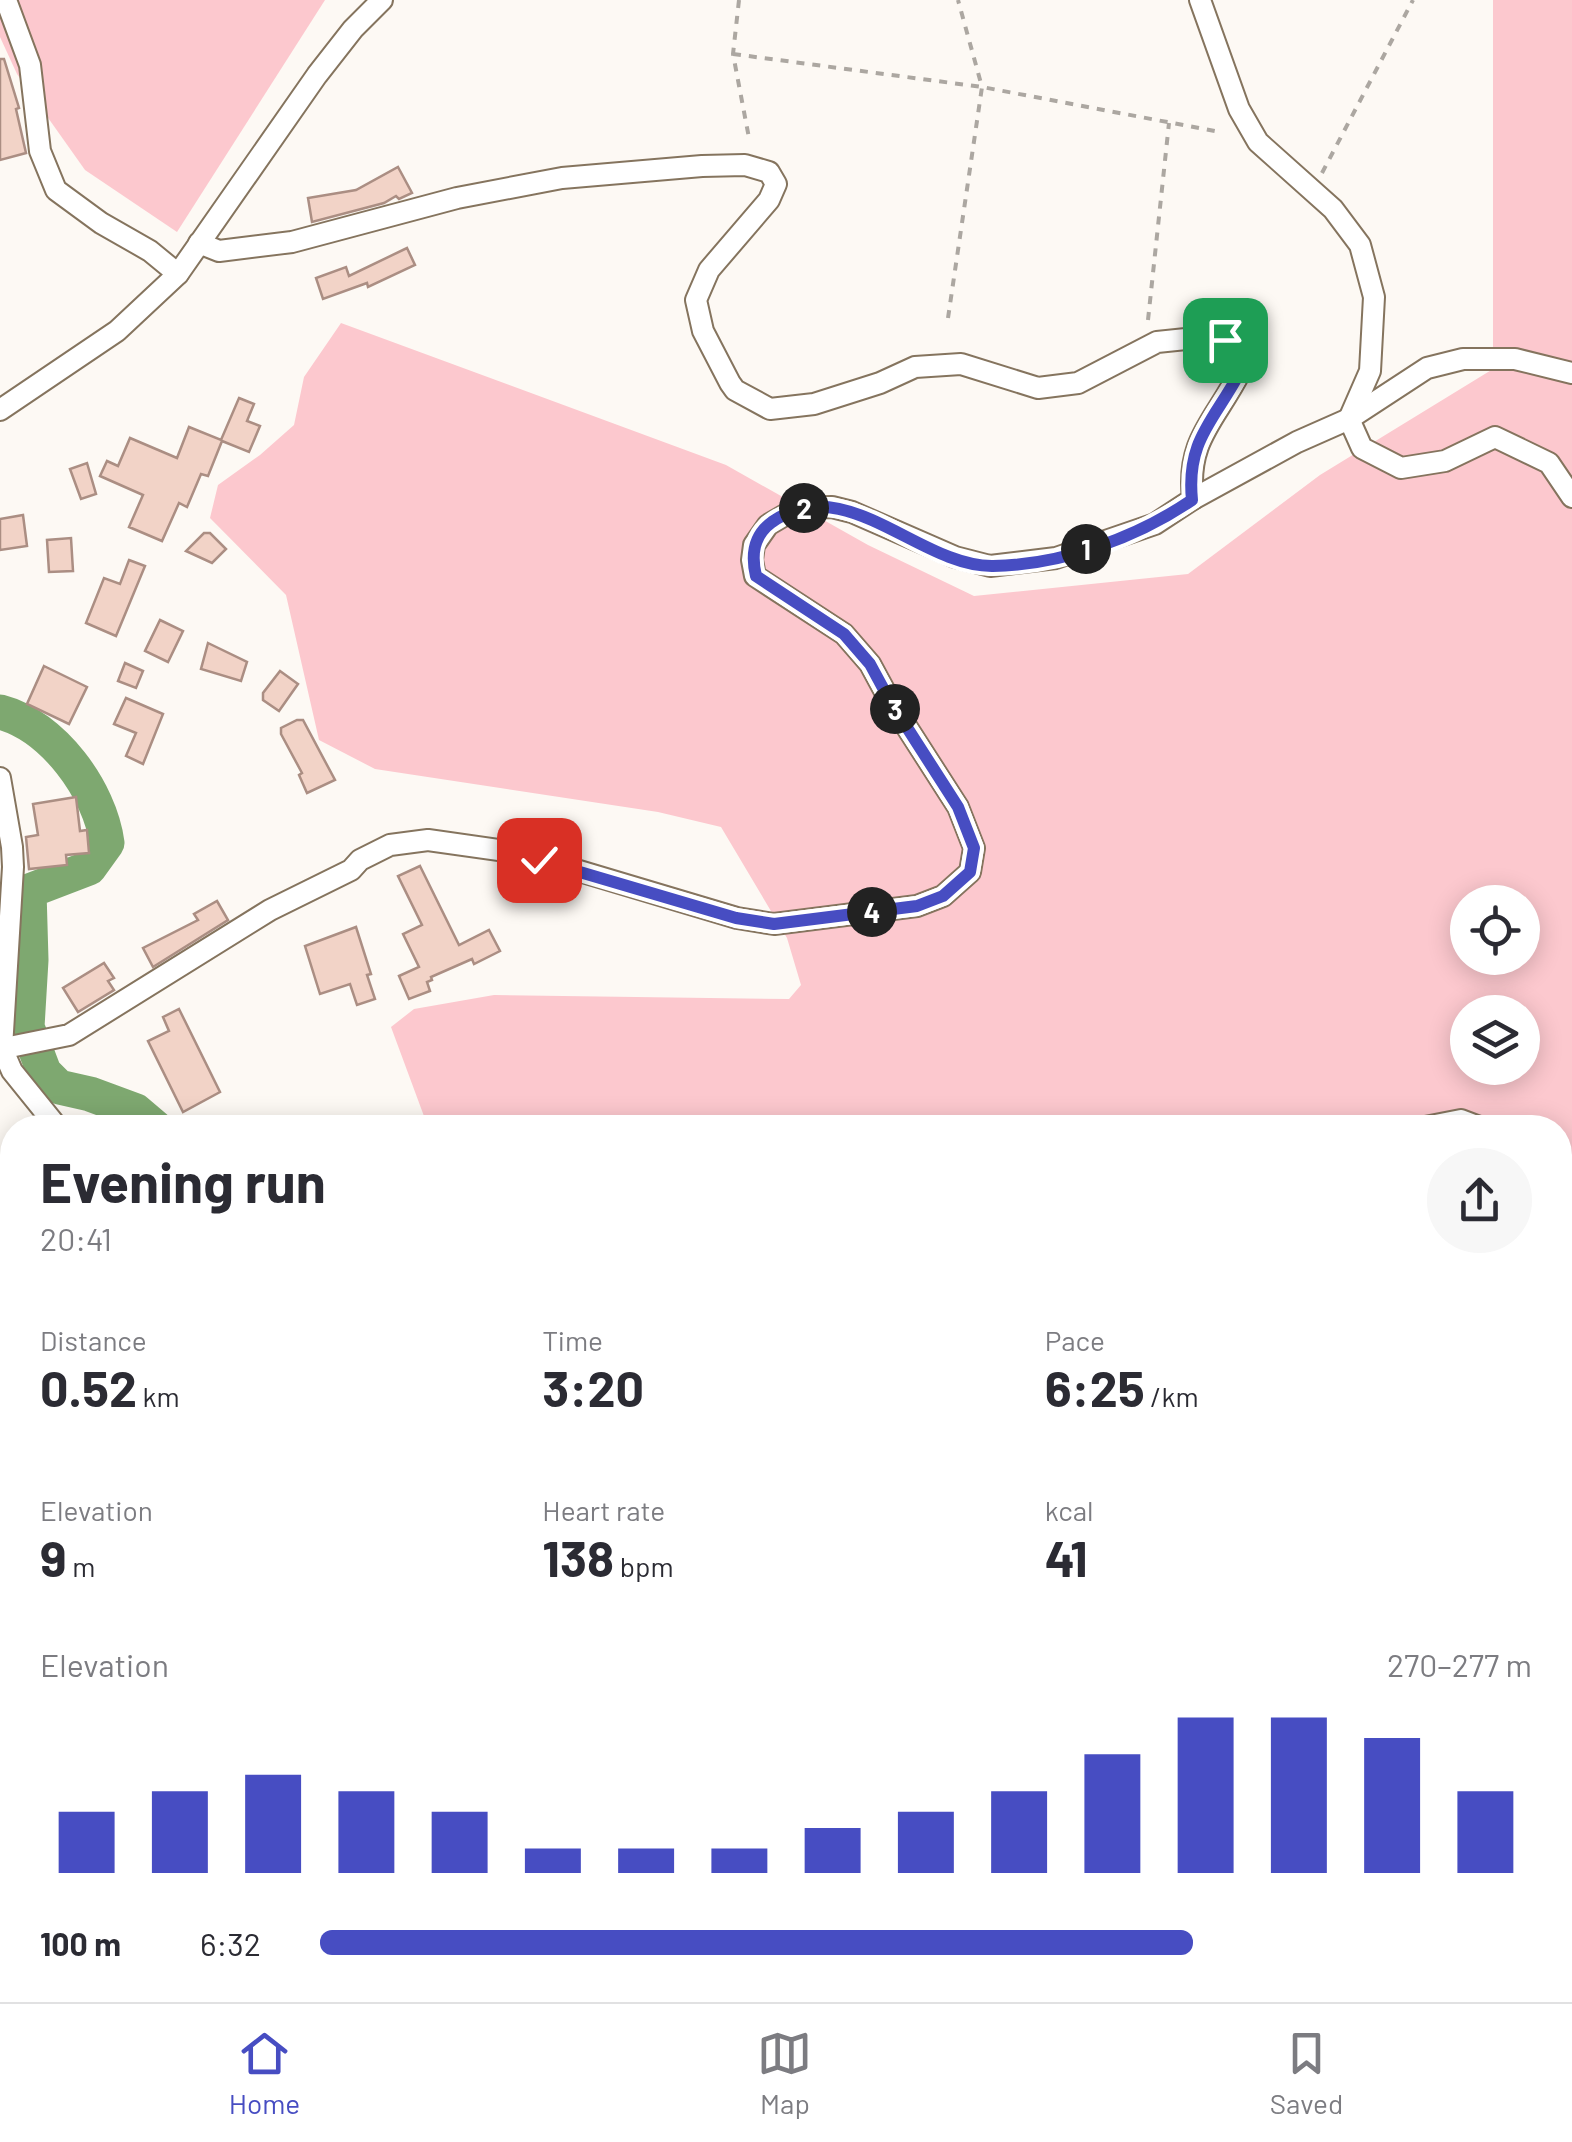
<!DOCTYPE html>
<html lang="en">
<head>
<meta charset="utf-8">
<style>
	:root { --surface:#fff; --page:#f7f7f7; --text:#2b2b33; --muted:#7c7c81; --line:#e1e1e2; --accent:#474dc2 }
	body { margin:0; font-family:Barlow,sans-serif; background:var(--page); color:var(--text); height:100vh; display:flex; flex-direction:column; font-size:38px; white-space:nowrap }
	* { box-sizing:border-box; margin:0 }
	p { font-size:32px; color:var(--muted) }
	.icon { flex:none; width:55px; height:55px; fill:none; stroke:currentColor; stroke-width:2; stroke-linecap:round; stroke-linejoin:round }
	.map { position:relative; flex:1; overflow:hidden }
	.sheet { position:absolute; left:0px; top:1115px; width:1572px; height:888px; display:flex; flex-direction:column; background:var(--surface); border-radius:40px 40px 0 0; box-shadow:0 5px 25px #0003 }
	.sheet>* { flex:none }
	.buttons { position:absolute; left:1450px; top:885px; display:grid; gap:20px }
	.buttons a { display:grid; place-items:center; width:90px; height:90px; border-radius:50%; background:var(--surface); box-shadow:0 5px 25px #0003; font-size:50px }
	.pin { position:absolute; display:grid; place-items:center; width:85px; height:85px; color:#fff; margin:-42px; border-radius:20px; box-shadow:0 5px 15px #0006 }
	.km { position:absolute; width:50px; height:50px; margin:-25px; border-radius:50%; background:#222; color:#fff; font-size:28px; line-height:50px; text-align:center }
	.round { display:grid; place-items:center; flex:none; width:105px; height:105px; border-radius:52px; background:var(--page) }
	.summary { display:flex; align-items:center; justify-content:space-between; height:170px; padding:0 40px }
	h1 { font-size:55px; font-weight:700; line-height:75px }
	.metrics { display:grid; grid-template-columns:repeat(3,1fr); gap:15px; height:170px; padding:10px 40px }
	.metrics div { display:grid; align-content:center }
	.metrics b { font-size:50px; font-weight:700 }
	.metrics small { font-size:28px; font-weight:400 }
	.metrics p { font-size:28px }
	.chart { height:280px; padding:20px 40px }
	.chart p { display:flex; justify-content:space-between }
	.chart svg { width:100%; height:180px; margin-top:10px; stroke:var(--accent); stroke-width:6 }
	ul { padding:0 40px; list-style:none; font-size:32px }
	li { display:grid; grid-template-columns:160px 120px 1fr; align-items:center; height:75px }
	li i { height:25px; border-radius:12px; background:var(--accent) }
	.tab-bar { display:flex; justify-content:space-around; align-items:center; height:140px; border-top:2px solid var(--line); background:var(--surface); font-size:28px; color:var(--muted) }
	.tab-bar a { display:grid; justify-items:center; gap:5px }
	.tab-bar .active { color:var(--accent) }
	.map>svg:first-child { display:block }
	.green { fill:#fcc8ce; fill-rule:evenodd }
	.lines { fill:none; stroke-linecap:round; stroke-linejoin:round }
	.river { stroke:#7ea870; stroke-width:35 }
	.building { fill:#f2d3c7; stroke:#ab8e83; stroke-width:2.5 }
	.minor-casing { stroke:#85745e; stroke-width:24 }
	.path { stroke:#aca7a1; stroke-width:4; stroke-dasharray:8 8; stroke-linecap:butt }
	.minor { stroke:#fff; stroke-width:20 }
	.route-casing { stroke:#fff; stroke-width:20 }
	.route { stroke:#474dc2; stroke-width:12 }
</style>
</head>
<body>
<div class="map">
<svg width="1572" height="2002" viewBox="0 0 1572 2002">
	<rect width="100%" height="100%" fill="#fdf9f4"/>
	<g class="green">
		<polygon points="0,0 325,0 177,232 85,170 17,74 0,37"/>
		<path d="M1493,0H1572V2002H678L672,1990H1560V1128L428,1127L391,1027L414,1009L494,995L789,999L801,985L787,938L721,827L658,812L375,769L319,740L286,595L210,518L218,485L260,455L294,425L304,377L341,323L726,465L868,545L974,596L1188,574L1320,475L1493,369ZM1468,902H1522V958H1468ZM1468,1012H1522V1068H1468Z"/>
		<polygon points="0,1371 12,1383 12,1990 86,1990 87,2002 0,2002"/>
		<polygon points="557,1990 610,1990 609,2002 557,2002"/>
	</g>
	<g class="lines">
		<g class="river">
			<path d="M0,712C53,726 100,790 107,843L89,868L29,891L31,960L27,1027L44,1072L59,1087L90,1094L136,1111L156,1128"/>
			<polyline points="516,1990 518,2002"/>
		</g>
	</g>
	<g class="building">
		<polygon points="0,59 4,59 19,108 16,109 26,153 0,160"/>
		<polygon points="398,167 412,193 399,199 396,196 384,203 312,222 308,198 356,190"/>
		<polygon points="407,248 415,265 368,287 367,283 323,299 316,278 346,267 349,276"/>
		<polygon points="239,398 254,404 247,421 260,426 249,452 222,441 208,476 201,474 187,507 179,503 162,541 129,527 143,495 100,476 107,461 118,466 130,438 177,458 189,427 221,440"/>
		<polygon points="87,463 96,494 81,499 70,469"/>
		<polygon points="23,515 27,546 0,550 0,519"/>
		<polygon points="204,533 210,533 226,549 212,563 186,551"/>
		<polygon points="71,538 73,571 49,572 47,540"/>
		<polygon points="129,560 145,566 116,636 86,623 104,578 120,584"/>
		<polygon points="160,620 183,631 168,662 145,651"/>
		<polygon points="208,643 247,662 241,681 201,669"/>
		<polygon points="125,663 143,671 136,688 118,681"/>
		<polygon points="44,666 87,687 69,724 27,704"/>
		<polygon points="280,671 298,684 279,711 263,700 263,693"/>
		<polygon points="126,698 163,714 143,764 126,756 136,733 114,724"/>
		<polygon points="297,720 303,720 335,780 307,793 299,775 302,773 281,734 281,728"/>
		<polygon points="76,797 80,831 87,830 89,853 66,855 67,865 29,869 26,837 38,835 33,804"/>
		<polygon points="420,866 459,945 489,930 500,951 474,964 472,959 431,977 432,980 427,982 430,991 409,999 399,976 419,967 403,934 422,925 398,876"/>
		<polygon points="217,901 228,920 153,967 143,948 198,920 194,914"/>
		<polygon points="356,927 371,974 367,975 375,999 357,1005 350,984 320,994 305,946"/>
		<polygon points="104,963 114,978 108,981 114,990 78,1012 63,988"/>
		<polygon points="179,1009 220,1092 183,1112 148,1041 169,1031 163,1017"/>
	</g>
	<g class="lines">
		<defs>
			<g id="minor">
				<polyline points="6,0 30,65 40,151 56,190 101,223 150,251 178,274"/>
				<polyline points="1200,0 1239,109 1258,142 1333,209 1360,245 1374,297 1370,371 1349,419 1362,448 1401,468 1445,461 1495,437 1549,463 1572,497"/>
				<path d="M199,243L219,251L292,242L457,198L562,178L702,166L745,165L769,172L776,184L769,200L709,270L696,300L703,331L730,383L735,390L770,409L814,404L880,383L915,367L961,364L1038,388L1078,383L1157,342L1215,336L1225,341L1240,372C1215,421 1186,440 1193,499"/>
				<polyline points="0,410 117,331 178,274 317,75 353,29 382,0"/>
				<polyline points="0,778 12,847 13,867 2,1048 12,1071 58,1128"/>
				<polyline points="0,1049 69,1035 270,910 351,870 360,860 390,845 428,840 519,853 737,918 774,924 917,906 943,896 970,872 974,848 958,807 890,701 870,664 844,634 755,576 752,560 754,545 768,525 797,508 832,507 852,512 955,557 990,566 1056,558 1155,524 1193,499 1297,442 1349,419 1427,368 1463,359 1515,359 1572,373"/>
				<polyline points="1420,1128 1461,1120 1482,1128"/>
				<polyline points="1560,1306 1572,1291"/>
				<polyline points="1560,1957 1572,1962"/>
				<polyline points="211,1990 213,2002"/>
				<polyline points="356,1990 359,2002"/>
				<polyline points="444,1990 446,2002"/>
				<polyline points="656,1990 663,2002"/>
				<polyline points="310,2002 335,1990"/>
			</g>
		</defs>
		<use href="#minor" class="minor-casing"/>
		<g class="path">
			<polyline points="739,0 733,54 749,138"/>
			<polyline points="733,54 982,87 1220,132"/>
			<polyline points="1322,173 1413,0"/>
			<polyline points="948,318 982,87 958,0"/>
			<polyline points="1148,320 1169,123"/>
		</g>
		<use href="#minor" class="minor"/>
	</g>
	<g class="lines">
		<defs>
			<path id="route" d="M539,860L736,918L774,924L917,906L943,896L970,872L974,848L958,807L890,701L870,664L844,634L756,576C751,555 753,536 772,522C846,470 919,567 993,566C1062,565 1136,538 1192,500C1186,440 1214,421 1240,372L1225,340"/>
		</defs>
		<use href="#route" class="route-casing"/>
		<use href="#route" class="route"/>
	</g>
</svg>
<div class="buttons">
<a><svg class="icon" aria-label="locate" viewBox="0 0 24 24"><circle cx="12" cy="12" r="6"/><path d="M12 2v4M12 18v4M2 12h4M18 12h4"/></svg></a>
<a><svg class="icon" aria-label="layers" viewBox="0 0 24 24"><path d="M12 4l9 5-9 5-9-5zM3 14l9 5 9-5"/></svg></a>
</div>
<div class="pin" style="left:1225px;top:340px;background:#1e9e55"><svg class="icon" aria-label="arrive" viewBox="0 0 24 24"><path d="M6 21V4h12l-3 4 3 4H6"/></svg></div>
<div class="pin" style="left:539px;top:860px;background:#d93025"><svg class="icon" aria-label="check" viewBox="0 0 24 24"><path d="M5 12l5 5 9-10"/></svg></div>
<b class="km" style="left:1086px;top:549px">1</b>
<b class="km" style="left:804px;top:508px">2</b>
<b class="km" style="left:895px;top:709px">3</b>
<b class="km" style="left:872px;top:912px">4</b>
<section class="sheet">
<div class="summary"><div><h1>Evening run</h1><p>20:41</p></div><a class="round"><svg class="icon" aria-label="share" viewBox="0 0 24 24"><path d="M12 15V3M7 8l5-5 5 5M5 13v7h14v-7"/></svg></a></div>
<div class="metrics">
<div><p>Distance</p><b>0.52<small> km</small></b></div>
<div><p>Time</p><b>3:20</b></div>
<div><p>Pace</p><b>6:25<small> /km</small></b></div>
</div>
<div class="metrics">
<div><p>Elevation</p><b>9<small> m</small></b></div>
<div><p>Heart rate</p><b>138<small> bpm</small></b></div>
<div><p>kcal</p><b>41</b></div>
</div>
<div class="chart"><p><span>Elevation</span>270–277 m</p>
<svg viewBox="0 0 160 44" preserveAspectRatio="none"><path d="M5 44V29M15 44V24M25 44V20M35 44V24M45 44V29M55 44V38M65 44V38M75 44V38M85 44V33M95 44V29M105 44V24M115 44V15M125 44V6M135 44V6M145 44V11M155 44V24"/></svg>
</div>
<ul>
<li><b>100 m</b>6:32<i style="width:72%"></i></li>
</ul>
</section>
</div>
<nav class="tab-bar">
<a class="active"><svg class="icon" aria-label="home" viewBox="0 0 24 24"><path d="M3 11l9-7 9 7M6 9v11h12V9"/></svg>Home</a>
<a><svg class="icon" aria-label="map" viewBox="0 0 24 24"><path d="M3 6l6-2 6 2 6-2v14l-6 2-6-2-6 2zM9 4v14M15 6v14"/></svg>Map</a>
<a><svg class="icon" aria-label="saved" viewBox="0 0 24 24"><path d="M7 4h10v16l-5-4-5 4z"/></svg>Saved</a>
</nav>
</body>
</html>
